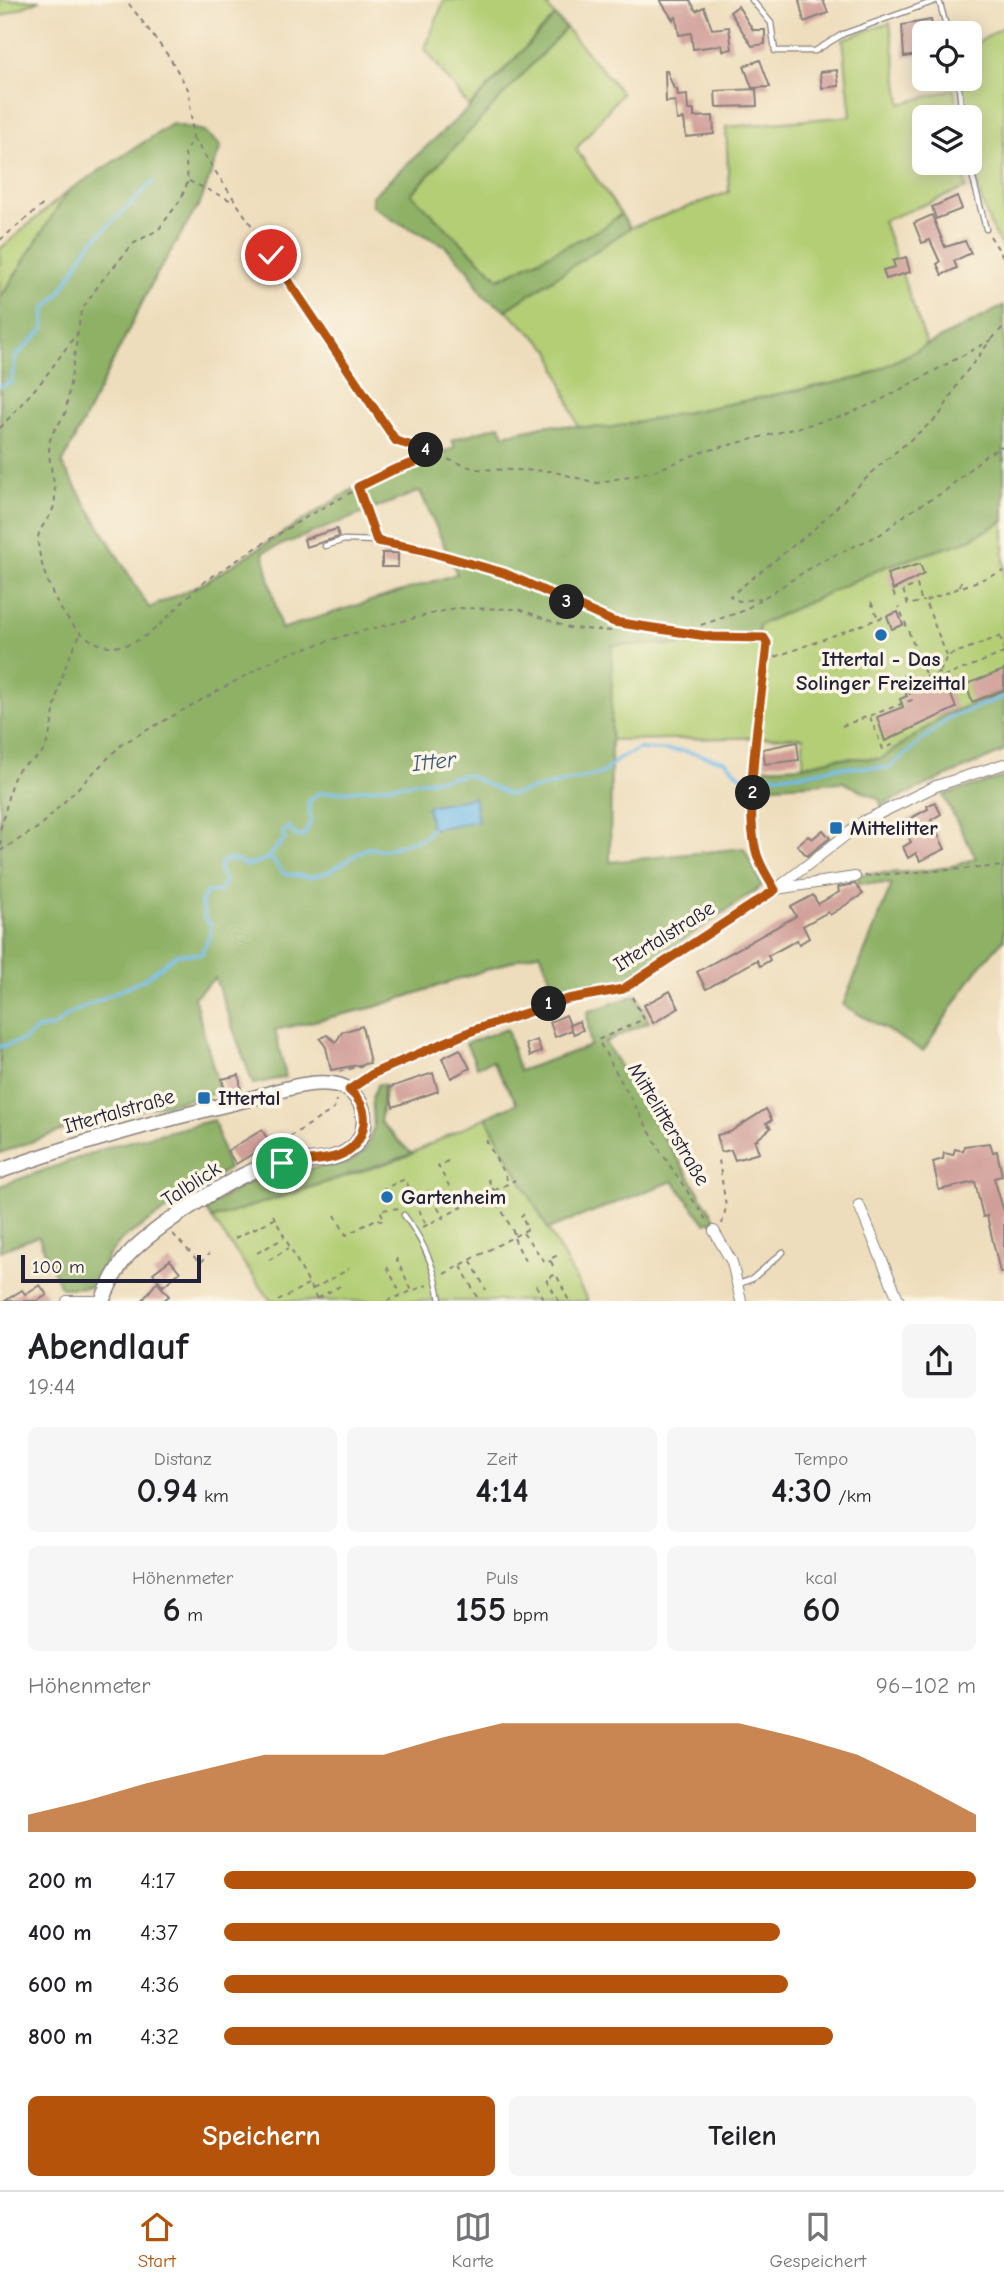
<!DOCTYPE html>
<html lang="de">
<head>
<meta charset="utf-8">
<style>
	:root { --surface:#fff; --page:#f6f6f6; --text:#202124; --muted:#757577; --line:#e0e0e0; --accent:#b45309 }
	body { margin:0; font-family:"Comic Neue",sans-serif; background:var(--page); color:var(--text); height:100vh; display:flex; flex-direction:column; font-size:26px; white-space:nowrap }
	* { box-sizing:border-box; margin:0 }
	p { font-size:23px; color:var(--muted) }
	.icon { flex:none; width:38px; height:38px; fill:none; stroke:currentColor; stroke-width:2; stroke-linecap:round; stroke-linejoin:round }
	.map { position:relative; height:1301px; overflow:hidden }
	.side { display:flex; flex-direction:column; background:var(--surface); flex:1 }
	.side>* { flex:none }
	.controls { position:absolute; left:912px; top:21px; display:grid; gap:14px }
	.controls a { display:grid; place-items:center; width:70px; height:70px; border-radius:10px; background:var(--surface); box-shadow:0 4px 18px #0003; font-size:35px }
	.scale { position:absolute; left:21px; bottom:18px; width:180px; box-sizing:border-box; padding-left:7px; border:4px solid #22223b; border-top:0; font-size:19px; line-height:24px; white-space:nowrap; color:#22223b; -webkit-text-stroke:5px #fcf5e5; paint-order:stroke }
	.pin { position:absolute; display:grid; place-items:center; width:60px; height:60px; color:#fff; margin:-30px; border:4px solid #fff; border-radius:50%; box-shadow:0 2px 7px #0007 }
	.km { position:absolute; width:35px; height:35px; margin:-18px; border-radius:50%; background:#222; color:#fff; font-size:19px; line-height:35px; text-align:center }
	.round { display:grid; place-items:center; flex:none; width:74px; height:74px; border-radius:10px; background:var(--page) }
	.headline { display:flex; align-items:center; justify-content:space-between; height:119px; padding:0 28px }
	h1 { font-size:38px; font-weight:800; line-height:52px }
	.figures { display:grid; grid-template-columns:repeat(3,1fr); gap:10px; height:119px; padding:7px 28px }
	.figures div { display:grid; align-content:center; border-radius:10px; background:var(--page); text-align:center }
	.figures b { font-size:35px; font-weight:800 }
	.figures small { font-size:19px; font-weight:400 }
	.figures p { font-size:19px }
	.chart { height:196px; padding:14px 28px }
	.chart p { display:flex; justify-content:space-between }
	.chart svg { width:100%; height:126px; margin-top:7px; fill:var(--accent); opacity:.7 }
	.cta { display:flex; gap:14px; margin-top:auto; padding:14px 28px }
	.cta a { flex:1; height:80px; border-radius:10px; background:var(--accent); color:#fff; font-size:28px; font-weight:800; line-height:80px; text-align:center }
	.cta a+a { background:var(--page); color:var(--text) }
	ul { padding:0 28px; list-style:none; font-size:23px }
	li { display:grid; grid-template-columns:112px 84px 1fr; align-items:center; height:52px }
	li i { height:18px; border-radius:9px; background:var(--accent) }
	.tab-bar { display:flex; justify-content:space-around; align-items:center; height:98px; border-top:2px solid var(--line); background:var(--surface); font-size:19px; color:var(--muted) }
	.tab-bar a { display:grid; justify-items:center; gap:4px }
	.tab-bar .selected { color:var(--accent) }
	.map>svg:first-child { display:block }
	.green { fill:#b3ce74; stroke:#6a7858; stroke-width:2 }
	.forest { fill:#8eb166; stroke:#586a50; stroke-width:2; fill-rule:evenodd }
	.water { fill:#71bceb; stroke:#4a6f93; stroke-width:2 }
	.lines { fill:none; stroke-linecap:round; stroke-linejoin:round }
	.stream { stroke:#71bceb; stroke-width:3.5 }
	.building { fill:#d09e98 }
	.lane-casing { stroke:#88807c; stroke-width:7 }
	.street-casing { stroke:#88807c; stroke-width:12 }
	.secondary-casing { stroke:#88807c; stroke-width:17 }
	.path { stroke:#88807c; stroke-width:2; stroke-dasharray:5 5; stroke-linecap:butt }
	.lane { stroke:#fff; stroke-width:4.5 }
	.street { stroke:#fff; stroke-width:10 }
	.secondary { stroke:#fff; stroke-width:14 }
	.route-casing { stroke:#fff; stroke-width:14 }
	.route { stroke:#b45309; stroke-width:9 }
	.poi-dot { fill:#1f6fb2; stroke:#fcf5e5; stroke-width:2.5 }
	.labels { text-anchor:middle; stroke-width:7; stroke-linejoin:round; paint-order:stroke }
	.poi-label { font-size:21px; font-weight:bold; fill:#22223b; stroke:#fcf5e5; text-anchor:start }
	.street-label { font-size:21px; fill:#22223b; stroke:#fcf5e5 }
	.water-label { font-size:23px; font-style:italic; fill:#3e5879; stroke:#fcf5e5 }
</style>
</head>
<body>
<div class="map">
<svg width="1004" height="1301" viewBox="0 0 1004 1301">
	<rect width="100%" height="100%" fill="#fcf5e5"/>
	<filter id="ink" filterUnits="userSpaceOnUse"><feTurbulence type="fractalNoise" baseFrequency=".0143" numOctaves="2"/><feDisplacementMap in="SourceGraphic" scale="14" xChannelSelector="R" yChannelSelector="G"/><feConvolveMatrix kernelMatrix="1 2 1 2 8 2 1 2 1" color-interpolation-filters="sRGB"/></filter>
	<filter id="wash" filterUnits="userSpaceOnUse"><feTurbulence type="fractalNoise" baseFrequency=".00686" numOctaves="4" result="noise"/><feDisplacementMap in="SourceGraphic" scale="28" xChannelSelector="R" yChannelSelector="G"/><feGaussianBlur stdDeviation="1.57" result="paint"/><feColorMatrix in="noise" values="0 0 0 0 0 0 0 0 0 0 0 0 0 0 0 0 0 1.4 0 .05"/><feComposite in="paint" operator="in"/></filter>
	<g filter="url(#wash)">
		<rect width="100%" height="100%" fill="#eeddbc"/>
		<g class="green">
			<polygon points="0,0 40,0 0,17"/>
			<polygon points="444,0 543,0 555,16 469,107 425,49"/>
			<polygon points="890,23 901,104 954,89 958,117 924,117 924,163 963,163 966,188 883,221 927,345 864,377 608,428 578,427 550,350 506,310 630,228 729,192 726,127 851,116 843,39"/>
			<path d="M1004,26V251C979,210 970,165 970,117H966L961,79H970V48Z"/>
			<polygon points="566,28 622,93 576,149 621,214 603,228 499,279 411,194"/>
			<polygon points="68,191 0,299 0,249"/>
			<polygon points="1004,521 1004,691 945,715 881,759 838,758 803,766 803,737 610,740 612,644 757,645 759,625 884,567 964,542"/>
			<polygon points="486,1117 588,1301 271,1301 212,1219 400,1159"/>
		</g>
		<g class="forest">
			<polygon points="555,16 566,28 411,194 499,279 603,228 621,214 630,228 506,310 483,296 469,270 444,245 393,220 372,205 372,196 469,108"/>
			<path d="M172,124L204,131L221,146L201,201L154,279L62,464L149,608L202,584L348,492L393,469L455,448L452,440L500,425L504,435L547,425L608,428L864,377L1004,306V521L964,542L884,567L759,625L757,645H612L610,862L744,848L762,886L625,980L557,996L540,952L375,1007L275,1030L286,1077L253,1084L215,978L194,997L220,1092L83,1123L0,1153V299L68,191ZM420,491L457,574L281,629L263,552Z"/>
			<polygon points="1004,691 1004,751 881,805 879,799 843,782 758,787 759,768 803,766 838,758 881,759 945,715"/>
			<path d="M1004,777V939L977,970L923,1051L843,1005L892,884L858,883V874C897,872 940,874 976,858L943,795Z"/>
			<polygon points="637,995 649,1022 605,1042 716,1220 705,1223 673,1181 548,1229 486,1117 517,1103 492,1061 477,1067 466,1043 507,1029 519,1071 590,1046 587,1012"/>
			<polygon points="378,1084 386,1085 380,1122 412,1154 212,1219 205,1209 244,1185 273,1174 348,1163 365,1151 374,1127 372,1097"/>
			<polygon points="214,1120 228,1169 121,1240 109,1255 93,1287 61,1288 38,1236 0,1251 0,1186 115,1145"/>
		</g>
		<polygon class="water" points="474,797 478,821 431,829 427,806"/>
		<g class="lines">
			<g class="stream">
				<polyline points="0,386 11,383 16,356 44,329 45,309 60,293 89,245 153,182"/>
				<polyline points="269,856 284,874 311,877 328,872 367,848 385,850 425,837 431,829"/>
				<polyline points="0,1047 22,1041 38,1029 54,1027 67,1015 146,978 177,954 201,954 211,934 211,925 205,918 201,902 207,892 220,891 225,881 219,869 224,860 236,860 247,866 266,859 284,840 283,831 289,827 295,836 304,836 311,820 308,803 318,793 352,791 468,775 509,795 603,773 619,758 639,749 684,751 725,761 742,777 804,774 837,767 889,768 950,717 1004,697"/>
			</g>
		</g>
		<g id="blocks">
			<g class="building">
				<polygon points="660,0 690,0 696,11 704,7 712,29 729,27 732,49 723,51 722,45 693,49 691,33 679,35 676,17 673,20"/>
				<polygon points="799,0 823,0 828,13 804,22"/>
				<polygon points="738,6 753,30 765,30 765,44 752,46 730,12"/>
				<polygon points="931,20 933,33 924,33 924,54 904,57 902,25"/>
				<polygon points="760,60 770,87 752,88 744,66"/>
				<polygon points="837,70 839,86 822,88 820,72"/>
				<polygon points="665,71 667,71 674,89 677,89 678,96 687,95 688,110 694,110 694,117 713,116 714,134 686,137 684,119 677,120 675,101 666,102"/>
				<polygon points="756,89 757,106 716,107 715,91"/>
				<polygon points="957,196 962,209 936,219 932,207"/>
				<polygon points="932,215 945,247 965,241 971,253 954,261 957,268 942,275 937,264 940,262 930,240 922,243 914,223"/>
				<polygon points="906,257 910,272 886,279 883,270 895,267 893,261"/>
				<polygon points="337,529 339,537 306,547 304,539"/>
				<rect x="382" y="553" width="16" height="14"/>
				<polygon points="920,564 924,574 893,590 887,574"/>
				<polygon points="898,612 903,625 892,629 887,616"/>
				<polygon points="1004,670 1004,690 972,702 966,684"/>
				<polygon points="945,680 956,708 885,741 877,717 903,707 900,699 907,696 904,690 927,682 929,687"/>
				<polygon points="797,742 799,760 765,764 763,749"/>
				<polygon points="935,802 941,814 931,820 945,849 920,861 916,853 908,858 903,847 911,842 902,823 928,809 927,806"/>
				<polygon points="823,830 830,838 807,856 797,845 808,836 812,839"/>
				<polygon points="855,884 863,894 830,915 828,912 803,926 809,938 799,944 797,940 768,956 770,960 760,966 757,960 706,989 697,972 796,916 791,907 813,895 818,904 839,892 838,887"/>
				<polygon points="670,991 679,1008 653,1023 644,1005"/>
				<polygon points="566,1015 570,1025 579,1021 583,1030 574,1034 570,1026 572,1030 555,1037 550,1022"/>
				<polygon points="362,1026 370,1063 331,1070 326,1047 320,1039 327,1035 336,1042 342,1032"/>
				<polygon points="537,1040 541,1052 530,1056 526,1044"/>
				<polygon points="460,1049 470,1068 451,1078 442,1058"/>
				<polygon points="433,1073 438,1091 393,1107 388,1088"/>
				<polygon points="239,1075 241,1090 225,1093 222,1079"/>
				<polygon points="766,1109 772,1120 766,1123 771,1128 755,1141 759,1153 735,1160 731,1150 721,1152 717,1135 730,1132"/>
				<polygon points="262,1130 270,1143 236,1164 227,1151"/>
				<polygon points="990,1143 993,1152 997,1151 1002,1176 994,1178 1004,1212 1004,1272 1000,1272 987,1216 983,1217 975,1182 939,1190 933,1162 943,1159 944,1153 953,1155 955,1149 963,1151 964,1146"/>
				<polygon points="170,1260 180,1272 163,1286 153,1273"/>
				<polygon points="157,1282 169,1296 163,1301 142,1301"/>
				<polygon points="40,1285 47,1295 37,1301 5,1301 22,1290 25,1294"/>
			</g>
		</g>
	</g>
	<g filter="url(#ink)">
		<use href="#blocks" fill-opacity="0" stroke="#88807c" stroke-width="2"/>
		<g class="lines">
			<defs>
				<g id="lane">
					<polyline points="752,0 771,23 775,51 815,51 843,34 938,0"/>
					<polyline points="939,0 948,33"/>
					<polyline points="958,79 962,117"/>
					<polyline points="969,163 986,229"/>
					<path d="M325,546L344,540L378,541L419,549L504,573L614,622L713,637L764,638L767,643C763,692 741,819 758,860C762,870 769,880 775,889"/>
					<path d="M404,1215C423,1240 436,1270 440,1301"/>
					<polyline points="739,1284 752,1279 783,1252"/>
				</g>
				<g id="street">
					<polyline points="776,889 855,877"/>
					<polyline points="349,1090 374,1073 474,1030 568,999 623,989 775,890 864,821 936,786 1004,764"/>
					<polyline points="859,1205 899,1301"/>
					<polyline points="714,1231 732,1262 741,1301"/>
					<polyline points="67,1301 98,1301"/>
				</g>
				<path id="secondary" d="M0,1171C82,1141 165,1119 249,1099C274,1093 307,1080 332,1084C341,1085 350,1089 355,1096C368,1110 367,1136 352,1148C330,1166 297,1159 270,1165C236,1173 152,1229 128,1255C116,1269 109,1285 102,1301"/>
			</defs>
			<use href="#lane" class="lane-casing"/>
			<use href="#street" class="street-casing"/>
			<use href="#secondary" class="secondary-casing"/>
			<g class="path">
				<polyline points="193,138 396,441 475,469 551,471 597,483 657,470 702,452 843,416 879,401 991,340 960,380 939,416 880,465 813,530 730,596 739,601 764,598"/>
				<polyline points="189,181 234,202"/>
				<polyline points="990,236 1004,258"/>
				<polyline points="0,240 45,203"/>
				<path d="M78,332C74,358 70,384 66,410C64,420 54,427 51,437C44,460 59,483 54,505C52,518 36,528 38,543C42,584 76,661 129,644C162,633 182,596 210,578C283,530 356,483 438,455"/>
				<polyline points="992,339 1004,326"/>
				<polyline points="0,428 42,381 78,332 81,311 100,283 133,244 159,229 181,199 188,181 185,153 193,138 189,91 170,58 126,0"/>
				<polyline points="359,488 374,532"/>
				<polyline points="960,586 961,581"/>
				<polyline points="893,592 895,597"/>
				<polyline points="921,599 917,585 903,590 908,605 924,601"/>
				<polyline points="871,602 878,618"/>
				<polyline points="701,625 743,611 820,562 881,534 906,514 945,491 986,455 1004,445"/>
				<polyline points="1000,637 1004,649"/>
				<polyline points="947,656 925,601 1004,571"/>
				<polyline points="775,657 883,617 884,619"/>
				<polyline points="940,672 947,656 1004,635"/>
				<polyline points="926,677 939,673 943,677 1004,653"/>
				<polyline points="870,717 883,749 892,745 890,739"/>
				<polyline points="842,726 912,700 903,676 910,673 917,689 929,684 899,607"/>
				<path d="M0,829C8,810 6,790 17,772C23,762 39,761 45,748C52,731 53,713 57,696C61,675 70,654 80,635"/>
				<polyline points="0,840 2,848"/>
				<polyline points="0,851 39,827 122,744 279,657 347,635 455,608 519,609 569,628 612,631"/>
				<polyline points="865,876 1004,866"/>
				<polyline points="632,997 644,1019 598,1040 661,1152 707,1221"/>
				<polyline points="339,1072 364,1065"/>
				<polyline points="486,1140 509,1183"/>
				<polyline points="264,1153 334,1109 336,1100"/>
				<polyline points="719,1160 726,1207 722,1224"/>
				<polyline points="448,1161 438,1166 462,1209"/>
				<polyline points="488,1179 494,1191"/>
				<polyline points="381,1190 405,1179 426,1225"/>
				<polyline points="428,1190 444,1219"/>
				<polyline points="493,1194 515,1235"/>
				<polyline points="273,1215 318,1301"/>
				<polyline points="335,1215 346,1235 378,1218 381,1221 384,1219 380,1210 400,1208"/>
				<polyline points="423,1227 515,1180"/>
				<polyline points="523,1233 545,1262 551,1261"/>
				<polyline points="173,1234 200,1263 209,1254"/>
				<polyline points="235,1238 274,1219"/>
				<polyline points="514,1238 525,1261"/>
				<polyline points="257,1253 284,1238"/>
				<polyline points="396,1258 412,1291"/>
				<polyline points="269,1260 289,1248"/>
				<polyline points="471,1261 486,1290"/>
				<polyline points="461,1266 479,1301"/>
				<polyline points="553,1266 550,1259 558,1255"/>
				<polyline points="387,1267 401,1294"/>
				<polyline points="444,1274 528,1229 521,1216 524,1214"/>
				<polyline points="536,1285 544,1301"/>
				<polyline points="313,1289 349,1269"/>
				<polyline points="318,1298 342,1285"/>
				<polyline points="278,1301 308,1284"/>
				<polyline points="387,1301 427,1285"/>
				<polyline points="559,1301 546,1279 556,1274 569,1301"/>
			</g>
			<use href="#lane" class="lane"/>
			<use href="#street" class="street"/>
			<use href="#secondary" class="secondary"/>
		</g>
	</g>
	<g class="lines" filter="url(#ink)">
		<defs>
			<path id="route" d="M271,255L396,441L439,454L393,470L358,487L377,541L419,549L504,573L614,622L713,637L764,638L767,643C762,698 743,801 756,851C759,865 768,877 775,890L623,989L568,999L474,1030L374,1073L349,1090C359,1098 366,1110 364,1124C358,1164 314,1160 282,1163"/>
		</defs>
		<use href="#route" class="route-casing"/>
		<use href="#route" class="route"/>
	</g>
	<g class="poi-dot">
		<circle cx="881" cy="635" r="7"/>
		<rect x="829" y="821" width="14" height="14" rx="3.5"/>
		<rect x="197" y="1091" width="14" height="14" rx="3.5"/>
		<circle cx="387" cy="1197" r="7"/>
	</g>
	<g class="labels">
		<g class="poi-label">
			<text x="881" y="666" text-anchor="middle">Ittertal - Das<tspan x="881" dy="24">Solinger Freizeittal</tspan></text>
			<text x="850" y="835">Mittelitter</text>
			<text x="218" y="1105">Ittertal</text>
			<text x="401" y="1204">Gartenheim</text>
		</g>
		<g class="street-label">
			<text transform="translate(664 936) rotate(-32)" y="7">Ittertalstraße</text>
			<text transform="translate(119 1111) rotate(-16)" y="7">Ittertalstraße</text>
			<text transform="translate(669 1124) rotate(59)" y="7">Mittelitterstraße</text>
			<text transform="translate(191 1184) rotate(-33)" y="7">Talblick</text>
		</g>
		<g class="water-label">
			<text transform="translate(434 761) rotate(-6)" y="8">Itter</text>
		</g>
	</g>
</svg>
<div class="controls">
<a><svg class="icon" aria-label="locate" viewBox="0 0 24 24"><circle cx="12" cy="12" r="6"/><path d="M12 2v4M12 18v4M2 12h4M18 12h4"/></svg></a>
<a><svg class="icon" aria-label="layers" viewBox="0 0 24 24"><path d="M12 4l9 5-9 5-9-5zM3 14l9 5 9-5"/></svg></a>
</div>
<div class="scale">100 m</div>
<div class="pin" style="left:282px;top:1163px;background:#1e9e55"><svg class="icon" aria-label="arrive" viewBox="0 0 24 24"><path d="M6 21V4h12l-3 4 3 4H6"/></svg></div>
<div class="pin" style="left:271px;top:255px;background:#d93025"><svg class="icon" aria-label="check" viewBox="0 0 24 24"><path d="M5 12l5 5 9-10"/></svg></div>
<b class="km" style="left:549px;top:1004px">1</b>
<b class="km" style="left:753px;top:793px">2</b>
<b class="km" style="left:567px;top:602px">3</b>
<b class="km" style="left:426px;top:450px">4</b>
</div>
<section class="side">
<div class="headline"><div><h1>Abendlauf</h1><p>19:44</p></div><a class="round"><svg class="icon" aria-label="share" viewBox="0 0 24 24"><path d="M12 15V3M7 8l5-5 5 5M5 13v7h14v-7"/></svg></a></div>
<div class="figures">
<div><p>Distanz</p><b>0.94<small> km</small></b></div>
<div><p>Zeit</p><b>4:14</b></div>
<div><p>Tempo</p><b>4:30<small> /km</small></b></div>
</div>
<div class="figures">
<div><p>Höhenmeter</p><b>6<small> m</small></b></div>
<div><p>Puls</p><b>155<small> bpm</small></b></div>
<div><p>kcal</p><b>60</b></div>
</div>
<div class="chart"><p><span>Höhenmeter</span>96–102 m</p>
<svg viewBox="0 0 160 44" preserveAspectRatio="none"><path d="M0 44V38L10 33L20 27L30 22L40 17L50 17L60 17L70 11L80 6L90 6L100 6L110 6L120 6L130 11L140 17L150 27L160 38V44z"/></svg>
</div>
<ul>
<li><b>200 m</b>4:17<i style="width:100%"></i></li>
<li><b>400 m</b>4:37<i style="width:74%"></i></li>
<li><b>600 m</b>4:36<i style="width:75%"></i></li>
<li><b>800 m</b>4:32<i style="width:81%"></i></li>
</ul>
<div class="cta"><a>Speichern</a><a>Teilen</a></div>
</section>
<nav class="tab-bar">
<a class="selected"><svg class="icon" aria-label="home" viewBox="0 0 24 24"><path d="M3 11l9-7 9 7M6 9v11h12V9"/></svg>Start</a>
<a><svg class="icon" aria-label="map" viewBox="0 0 24 24"><path d="M3 6l6-2 6 2 6-2v14l-6 2-6-2-6 2zM9 4v14M15 6v14"/></svg>Karte</a>
<a><svg class="icon" aria-label="saved" viewBox="0 0 24 24"><path d="M7 4h10v16l-5-4-5 4z"/></svg>Gespeichert</a>
</nav>
</body>
</html>
